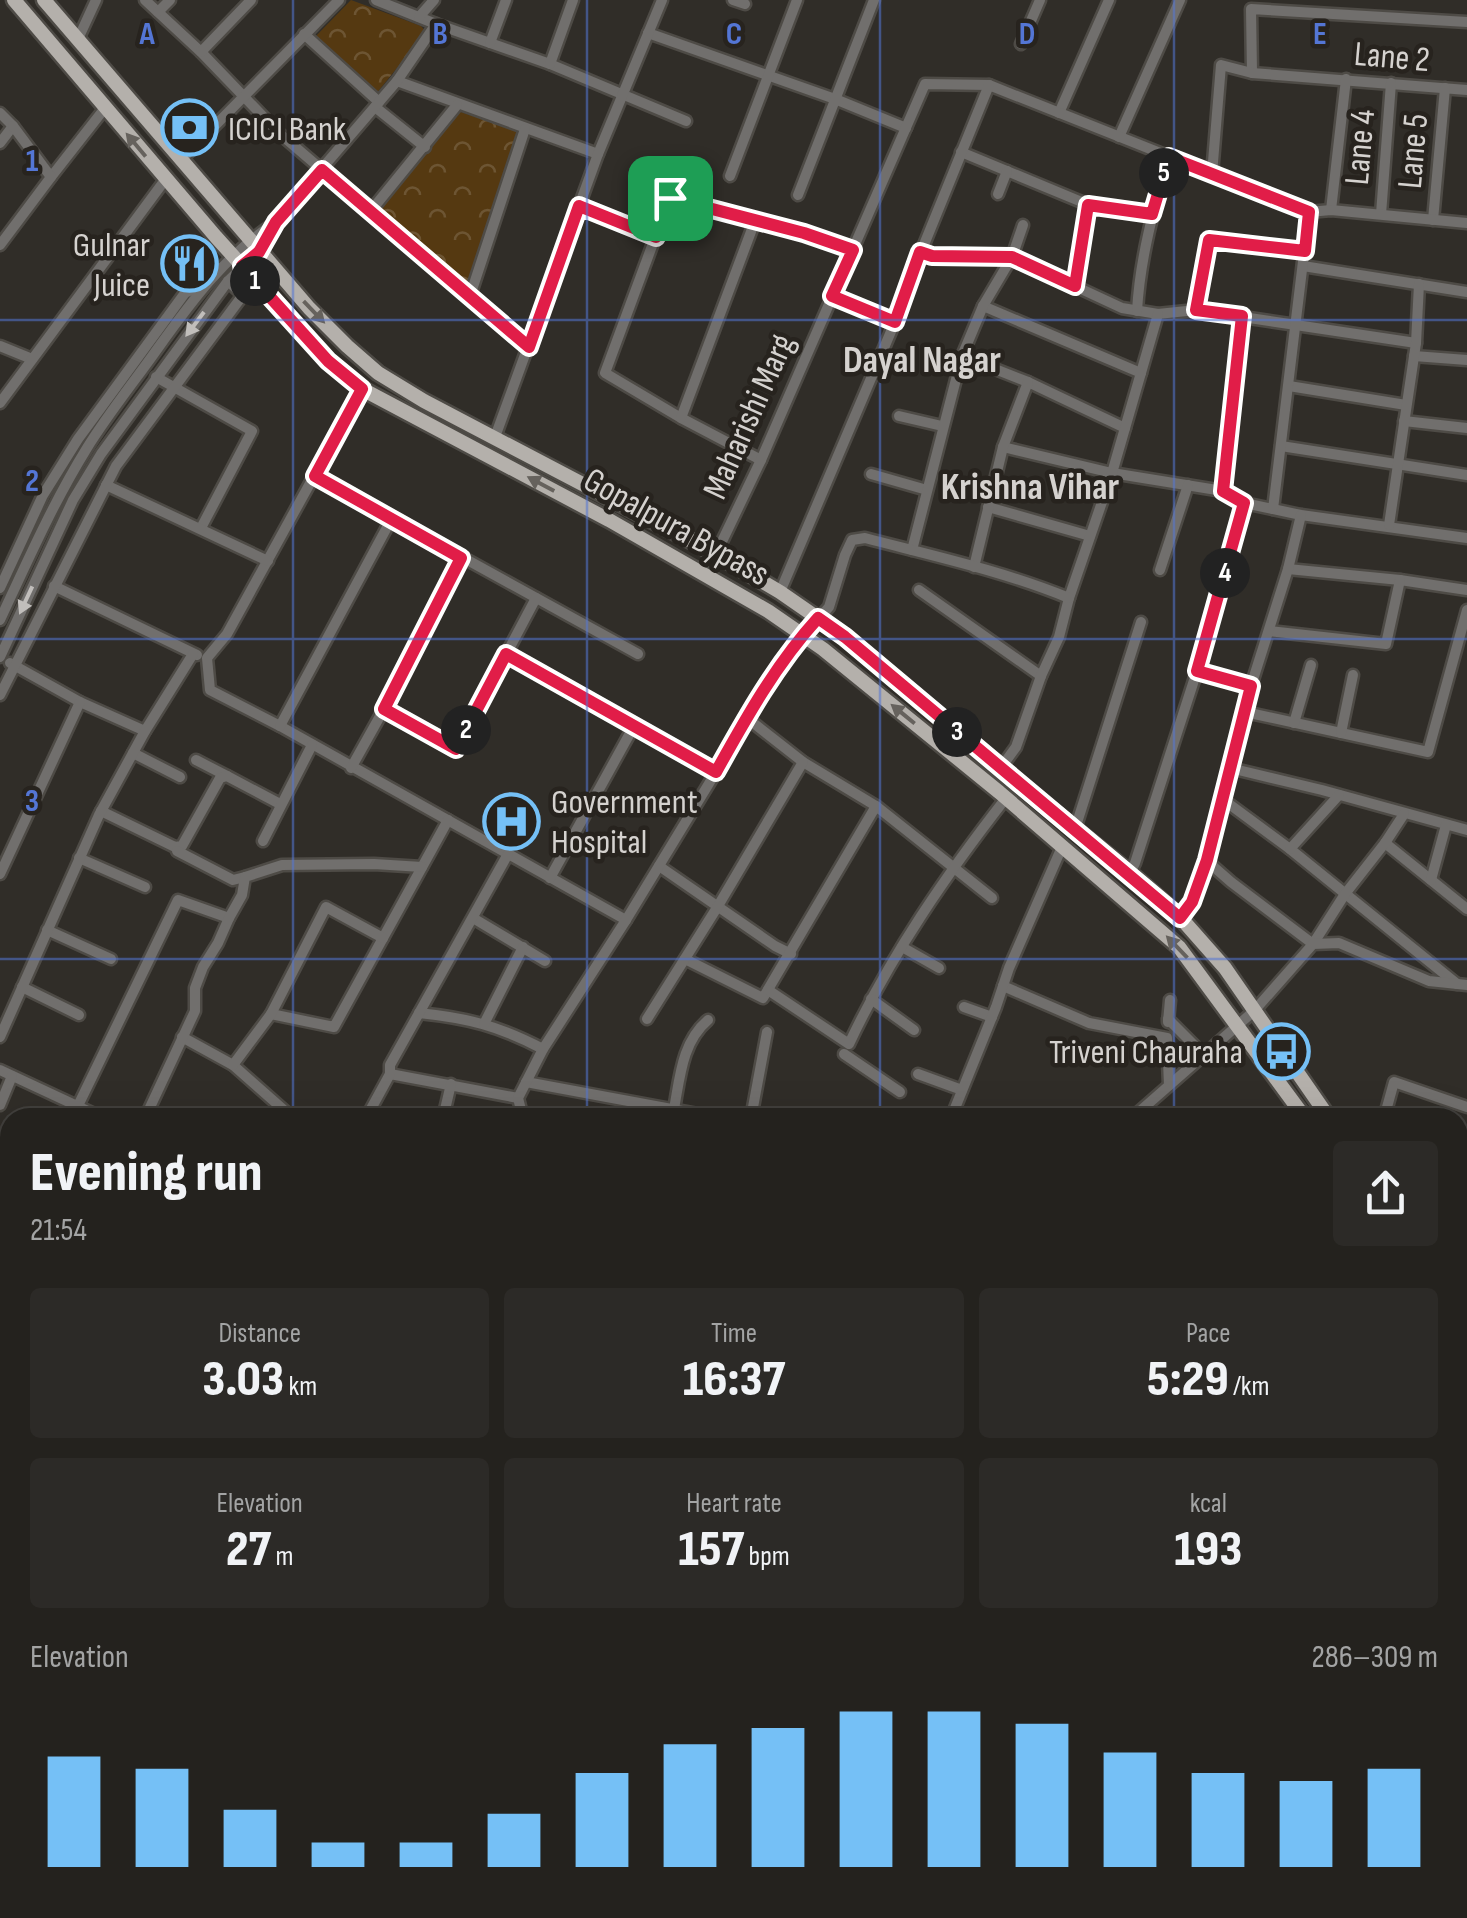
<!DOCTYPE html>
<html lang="en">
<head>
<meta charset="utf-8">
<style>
	:root { --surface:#24221e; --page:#2c2a27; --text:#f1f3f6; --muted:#a3a4a4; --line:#413f3c; --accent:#75c0f6 }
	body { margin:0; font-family:"Sofia Sans Condensed",sans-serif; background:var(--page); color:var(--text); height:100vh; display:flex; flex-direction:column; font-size:38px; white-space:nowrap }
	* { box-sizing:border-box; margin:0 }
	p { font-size:32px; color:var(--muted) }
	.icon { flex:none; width:55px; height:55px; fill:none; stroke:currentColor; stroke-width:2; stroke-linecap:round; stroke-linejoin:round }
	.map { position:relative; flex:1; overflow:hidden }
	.panel { position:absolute; left:0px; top:1108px; width:1468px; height:812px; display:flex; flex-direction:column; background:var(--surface); border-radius:30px 30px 0 0; box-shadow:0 10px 40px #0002,0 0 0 2px var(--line) }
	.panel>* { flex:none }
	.pin { position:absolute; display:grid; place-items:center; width:85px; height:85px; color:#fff; margin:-42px; border-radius:20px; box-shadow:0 5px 15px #0006 }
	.km { position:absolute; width:50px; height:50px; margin:-25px; border-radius:50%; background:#222; color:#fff; font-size:28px; line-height:50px; text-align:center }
	.round { display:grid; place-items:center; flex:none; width:105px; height:105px; border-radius:10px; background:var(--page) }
	.head { display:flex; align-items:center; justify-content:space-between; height:170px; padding:0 30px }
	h1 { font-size:55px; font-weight:800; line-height:75px }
	.stats { display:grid; grid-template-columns:repeat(3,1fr); gap:15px; height:170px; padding:10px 30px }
	.stats div { display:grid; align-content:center; border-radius:10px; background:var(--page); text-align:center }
	.stats b { font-size:50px; font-weight:800 }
	.stats small { font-size:28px; font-weight:400 }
	.stats p { font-size:28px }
	.chart { height:280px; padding:20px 30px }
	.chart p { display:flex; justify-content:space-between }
	.chart svg { width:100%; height:180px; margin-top:10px; stroke:var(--accent); stroke-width:6 }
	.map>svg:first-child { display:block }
	.park { fill:url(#park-crowns) }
	.water { fill:url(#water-ripples) }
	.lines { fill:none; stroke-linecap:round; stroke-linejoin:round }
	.minor-casing { stroke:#4e4b46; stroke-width:15 }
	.major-casing { stroke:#4e4b46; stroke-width:19 }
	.minor { stroke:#716f6d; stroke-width:10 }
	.major { stroke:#b4b0ab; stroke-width:14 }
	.oneway { fill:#66625d }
	.oneway2 { fill:#c1bebb }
	.route-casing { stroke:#fff; stroke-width:20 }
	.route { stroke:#e11d48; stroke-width:12 }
	.grid { fill:none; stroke:#5476d5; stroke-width:2.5; stroke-opacity:0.55 }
	.labels { text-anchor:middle; stroke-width:9; stroke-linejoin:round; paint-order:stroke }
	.street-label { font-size:35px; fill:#d5d2cf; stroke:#27231e }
	.poi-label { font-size:35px; fill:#d5d2cf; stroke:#27231e; text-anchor:start }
	.neighbourhood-label { font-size:38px; font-weight:bold; fill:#d5d2cf; stroke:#27231e }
	.grid-label { font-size:32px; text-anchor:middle; font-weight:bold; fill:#5476d5; stroke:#27231e; stroke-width:9; stroke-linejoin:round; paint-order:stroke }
</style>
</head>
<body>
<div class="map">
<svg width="1467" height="1918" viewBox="0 0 1467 1918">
	<defs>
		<pattern id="park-crowns" width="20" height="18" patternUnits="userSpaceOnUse" patternTransform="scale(2.5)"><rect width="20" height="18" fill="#553911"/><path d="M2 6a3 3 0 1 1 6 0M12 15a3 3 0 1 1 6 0" fill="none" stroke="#6d5533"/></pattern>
		<pattern id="water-ripples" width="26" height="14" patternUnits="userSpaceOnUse" patternTransform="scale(2.5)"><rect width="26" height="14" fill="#1e1001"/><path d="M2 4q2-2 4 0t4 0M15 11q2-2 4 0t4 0" fill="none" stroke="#3e3225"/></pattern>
	</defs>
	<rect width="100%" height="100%" fill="#302d28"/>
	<g class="park">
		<polygon points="351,0 421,26 426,32 376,94 315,37"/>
		<polygon points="458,111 522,133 469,287 376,211"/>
	</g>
	<polygon class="water" points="0,1412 10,1434 10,1910 21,1910 20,1918 0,1918"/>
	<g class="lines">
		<defs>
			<g id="minor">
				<polyline points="145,0 201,52 279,133 529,347"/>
				<polyline points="376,0 436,24 550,64 686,121"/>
				<polyline points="733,0 745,4"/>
				<polyline points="158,12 170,0"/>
				<polyline points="419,17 434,0"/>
				<polyline points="648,33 835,99 906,128"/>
				<polyline points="304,34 379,102"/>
				<polyline points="78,39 96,0"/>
				<polyline points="490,43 506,0"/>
				<polyline points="1021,44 1040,0"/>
				<polyline points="201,52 251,0"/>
				<polyline points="550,64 573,0"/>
				<polyline points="1252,73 1251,9 1467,22"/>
				<polyline points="397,81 598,154"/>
				<polyline points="375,107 425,147"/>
				<polyline points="0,113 13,126 0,143"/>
				<polyline points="1059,113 1109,0"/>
				<polyline points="1119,137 1180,0"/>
				<polyline points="961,152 1089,205 1151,215"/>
				<polyline points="181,160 339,0"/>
				<polyline points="679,173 605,373 681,418 761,460"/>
				<polyline points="1212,174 1221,65 1252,73 1467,90"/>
				<polyline points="730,176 797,0"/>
				<polyline points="51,177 105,108"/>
				<polyline points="998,194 1007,171"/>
				<polyline points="798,195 874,0"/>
				<polyline points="670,198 804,233 853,250"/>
				<polyline points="579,206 656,237"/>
				<polyline points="1331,210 1346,79"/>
				<polyline points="370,212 457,105"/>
				<polyline points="1381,214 1391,83"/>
				<polyline points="1433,220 1445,88"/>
				<polyline points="0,245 51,177 13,126"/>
				<polyline points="921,252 932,256 1012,257 1122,308 1158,314 1196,310 1416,343"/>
				<polyline points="1303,266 1467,292"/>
				<polyline points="1075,286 1089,205"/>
				<polyline points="470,296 525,129"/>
				<polyline points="832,296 895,322"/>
				<polyline points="983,306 1141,373"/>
				<polyline points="1196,310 1209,240 1305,251"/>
				<path d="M1137,311C1140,258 1154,207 1169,157"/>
				<polyline points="0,346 32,359"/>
				<polyline points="962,356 1028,382 1125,428"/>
				<polyline points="1414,356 1467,360"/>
				<polyline points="156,377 252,431 201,528"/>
				<polyline points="1289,386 1406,405"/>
				<polyline points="362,389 227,634 207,658 210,690 280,726 626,920"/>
				<polyline points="0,403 165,180"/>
				<polyline points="899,416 942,426"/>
				<polyline points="681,418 755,221"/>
				<polyline points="1404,421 1467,428"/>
				<polyline points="495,437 598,154 662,0"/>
				<polyline points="1281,446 1467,475"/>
				<polyline points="1003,447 1112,473 1223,491 1244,503 1301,515 1467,538"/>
				<polyline points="871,474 927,490"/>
				<polyline points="315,476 638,654"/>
				<polyline points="106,485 268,561"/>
				<polyline points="1223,491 1242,317"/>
				<polyline points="988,507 1090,536"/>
				<polyline points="1273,509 1309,212"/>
				<polyline points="1389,525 1416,343 1419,284"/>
				<polyline points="912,550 962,356 983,306 1012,257 1023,225"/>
				<polyline points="716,554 761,460 925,84 989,85 1309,212 1331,210 1467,223"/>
				<polyline points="974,567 1003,447 1028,382"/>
				<polyline points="1288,569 1400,580 1467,590"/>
				<polyline points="1160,570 1188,485"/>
				<polyline points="54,586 197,655"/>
				<polyline points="0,588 43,495 78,439 185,293 202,285"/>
				<polyline points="919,590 1041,676"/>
				<polyline points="780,592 895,322 921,252 989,85"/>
				<path d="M0,620C27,562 53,503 87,448C108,414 134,382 158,348C191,302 224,257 272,225"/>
				<polyline points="1269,631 1386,644 1400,580"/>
				<polyline points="506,654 716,772"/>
				<polyline points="0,657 73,500 101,454 228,281 259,251 276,222 397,81 436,24"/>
				<polyline points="10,663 80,702 145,731"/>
				<polyline points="1197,671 1251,686"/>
				<polyline points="0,695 116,466 243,295 228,281"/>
				<polyline points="384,709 456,749 536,598"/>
				<polyline points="1245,712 1428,752 1467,610"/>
				<polyline points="1294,723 1311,665"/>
				<polyline points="280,726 392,518"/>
				<polyline points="1341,733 1353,675"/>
				<polyline points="133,753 180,777"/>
				<polyline points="196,760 227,776"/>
				<polyline points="351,768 384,709 461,559"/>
				<polyline points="1230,768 1322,790 1467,830"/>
				<polyline points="1000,769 1016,747 1041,676 1059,637 1069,598 1112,473 1158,314"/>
				<polyline points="1221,798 1290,849 1457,984"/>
				<polyline points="876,806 992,898"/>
				<polyline points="101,811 175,847 182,846 220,778 227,776 280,804"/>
				<polyline points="1075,829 1141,622"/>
				<polyline points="263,841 312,745"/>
				<polyline points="1385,843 1467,909"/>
				<polyline points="1290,849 1339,795"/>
				<polyline points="177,851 233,880 245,877"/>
				<polyline points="79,858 145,887"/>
				<polyline points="1207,861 1231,882 1313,944 1345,894 1385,843 1404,814"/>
				<polyline points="659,866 775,946 791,954"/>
				<polyline points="1130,873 1135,863 1197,671 1244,503"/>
				<polyline points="0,874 80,702"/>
				<polyline points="550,878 634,726"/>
				<polyline points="1431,880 1446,825"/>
				<polyline points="1180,917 1192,902 1207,861 1251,686 1288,569 1301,515"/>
				<polyline points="473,918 545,961"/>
				<polyline points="47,930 111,959"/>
				<polyline points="902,947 939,968"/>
				<polyline points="685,959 763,998 876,806 803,762 747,718"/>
				<polyline points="1003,986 1089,1023 1167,1038 1169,1085"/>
				<polyline points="22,987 79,1015"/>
				<path d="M768,990L849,1044C891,955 946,875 1006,798"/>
				<polyline points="871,999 914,1030"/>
				<polyline points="964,1007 992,1017"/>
				<path d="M419,1013C468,1018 499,1026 543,1049"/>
				<polyline points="271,1014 334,1027 448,820"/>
				<polyline points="647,1019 718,906 803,762"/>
				<polyline points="1168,1019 1203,1054"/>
				<polyline points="1168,1022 1170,1000"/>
				<polyline points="484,1024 523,947"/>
				<polyline points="0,1037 99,815 145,731 193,654"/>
				<polyline points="182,1037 233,1065 293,1118"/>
				<polyline points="844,1054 900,1092"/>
				<polyline points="233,1065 271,1014 326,907 383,938"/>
				<polyline points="0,1070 103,1118"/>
				<polyline points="390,1074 518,1098"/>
				<polyline points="918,1074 962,1090"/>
				<polyline points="526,1082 720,1118"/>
				<polyline points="0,1105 12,1076"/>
				<path d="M674,1109C680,1077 682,1042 708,1020"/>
				<polyline points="72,1118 178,900 229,918"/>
				<polyline points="145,1118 195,1011 195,988 203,967 218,943 229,918 242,895 245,877 282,865 374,864 422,867"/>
				<polyline points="366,1118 390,1074 390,1065 508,854"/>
				<polyline points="443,1118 451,1084"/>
				<path d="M523,1118L518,1098L543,1049L626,920L716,772L747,718L791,650L829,607L845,555L852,540L865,538C934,556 1003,571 1069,598"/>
				<polyline points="751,1118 767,1032"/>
				<polyline points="951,1118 996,1007 1009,968 1062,847"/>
				<polyline points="1132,1118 1254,1011 1313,944 1339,943 1429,981 1467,985"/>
				<polyline points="1384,1118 1394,1082 1467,1107"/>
				<polyline points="0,1138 10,1144"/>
				<polyline points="1458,1195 1467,1207"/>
				<polyline points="0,1253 10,1234"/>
				<polyline points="1458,1288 1467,1301"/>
				<polyline points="1458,1358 1467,1371"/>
				<polyline points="1458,1469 1467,1483"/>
				<polyline points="1458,1590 1458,1581 1467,1567"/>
				<polyline points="1458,1692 1467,1693"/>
				<polyline points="195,1910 288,1914 301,1918"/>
				<polyline points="634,1910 673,1914 676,1910"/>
				<polyline points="735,1910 736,1918"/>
				<polyline points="44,1918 44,1910"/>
				<polyline points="71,1918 72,1910"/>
				<polyline points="129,1918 132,1910"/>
				<polyline points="399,1918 399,1910"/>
				<polyline points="509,1918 510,1910"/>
				<polyline points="558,1918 559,1910"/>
				<polyline points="718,1918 722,1910"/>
				<polyline points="761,1918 762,1910"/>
				<polyline points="782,1918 782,1910"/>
				<polyline points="807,1918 808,1910"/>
				<polyline points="838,1918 839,1910"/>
				<polyline points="862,1918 863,1910"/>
				<polyline points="895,1918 895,1910"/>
				<polyline points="924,1918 924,1910"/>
			</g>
			<g id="major">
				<polyline points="14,0 216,237 328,361 362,389 609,520 768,611 823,649 999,792 1179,947 1305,1118"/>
				<polyline points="44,0 309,308 347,346 378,373 424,401 716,554 780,592 845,637 1000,769 1130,873 1180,917 1225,968 1329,1118"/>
				<polyline points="1458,1303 1467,1317"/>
				<polyline points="1458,1332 1467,1345"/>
			</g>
		</defs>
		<use href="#minor" class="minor-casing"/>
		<use href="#major" class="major-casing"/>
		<use href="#minor" class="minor"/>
		<use href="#major" class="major"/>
	</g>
	<defs><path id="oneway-solid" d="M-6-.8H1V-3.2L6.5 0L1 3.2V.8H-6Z" transform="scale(2.5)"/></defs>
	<g class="oneway">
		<use href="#oneway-solid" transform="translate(136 145) rotate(-130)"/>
		<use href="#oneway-solid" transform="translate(314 312) rotate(46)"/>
		<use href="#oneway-solid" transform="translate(541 484) rotate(-152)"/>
		<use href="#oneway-solid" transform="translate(903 714) rotate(-141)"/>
		<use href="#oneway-solid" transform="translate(1177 947) rotate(-134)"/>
	</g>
	<g class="oneway2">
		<use href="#oneway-solid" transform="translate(195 324) rotate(127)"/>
		<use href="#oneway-solid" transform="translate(26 600) rotate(115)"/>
	</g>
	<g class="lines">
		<defs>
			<path id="route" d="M1169,157L1309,212L1305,251L1209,240L1196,310L1242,316L1223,491L1244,503L1197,671L1251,686L1207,860L1192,902L1180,918L845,637L818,618C776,664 746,718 716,772L506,654L456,749L384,709L461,558L315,476L362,389L328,361L242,266L259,252L276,222L322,170L529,347L579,206L656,237L670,198L804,233L853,250L832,296L895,322L920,252L932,256L1012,257L1075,286L1088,205L1152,214Z"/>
		</defs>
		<use href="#route" class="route-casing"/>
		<use href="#route" class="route"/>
	</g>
	<path class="grid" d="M293,0V1118M587,0V1118M880,0V1118M1174,0V1118M0,320H1467M0,639H1467M0,959H1467M0,1279H10M1458,1279H1467M0,1598H10M1458,1598H1467M293,1910V1918M587,1910V1918M880,1910V1918M1174,1910V1918"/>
	<defs>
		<symbol id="bank-ring" viewBox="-11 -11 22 22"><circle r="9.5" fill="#27231e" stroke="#75c0f6" stroke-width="1.5"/><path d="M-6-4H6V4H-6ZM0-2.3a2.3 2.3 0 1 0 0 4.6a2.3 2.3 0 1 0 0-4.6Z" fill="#75c0f6"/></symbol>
		<symbol id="restaurant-ring" viewBox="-11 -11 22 22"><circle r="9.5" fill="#27231e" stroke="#75c0f6" stroke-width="1.5"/><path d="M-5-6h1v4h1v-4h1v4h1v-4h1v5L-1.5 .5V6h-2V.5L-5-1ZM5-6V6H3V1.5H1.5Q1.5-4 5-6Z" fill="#75c0f6"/></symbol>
		<symbol id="hospital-ring" viewBox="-11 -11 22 22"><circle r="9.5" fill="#27231e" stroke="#75c0f6" stroke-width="1.5"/><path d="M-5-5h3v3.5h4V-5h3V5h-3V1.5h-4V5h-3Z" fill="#75c0f6"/></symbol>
		<symbol id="bus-ring" viewBox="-11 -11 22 22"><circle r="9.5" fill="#27231e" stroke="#75c0f6" stroke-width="1.5"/><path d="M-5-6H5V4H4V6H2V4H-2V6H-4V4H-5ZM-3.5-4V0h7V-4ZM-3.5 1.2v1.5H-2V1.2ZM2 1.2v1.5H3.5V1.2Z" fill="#75c0f6"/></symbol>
	</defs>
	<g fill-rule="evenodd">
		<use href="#bank-ring" x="158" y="96" width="63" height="63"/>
		<use href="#restaurant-ring" x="158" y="232" width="63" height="63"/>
		<use href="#hospital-ring" x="480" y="790" width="63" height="63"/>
		<use href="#bus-ring" x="1250" y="1020" width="63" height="63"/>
	</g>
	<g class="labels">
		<g class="street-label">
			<text transform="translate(1392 56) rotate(5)" y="12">Lane 2</text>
			<text transform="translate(1359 147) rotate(-85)" y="12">Lane 4</text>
			<text transform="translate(1412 151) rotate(-85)" y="12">Lane 5</text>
			<text transform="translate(748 416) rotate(-66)" y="12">Maharishi Marg</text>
			<text transform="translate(677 526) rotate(29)" y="12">Gopalpura Bypass</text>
		</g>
		<g class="poi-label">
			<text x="228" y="140">ICICI Bank</text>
			<text x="150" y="256" text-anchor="end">Gulnar<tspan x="150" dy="40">Juice</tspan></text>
			<text x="551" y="813">Government<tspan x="551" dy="40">Hospital</tspan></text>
			<text x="1243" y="1063" text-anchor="end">Triveni Chauraha</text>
		</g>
		<g class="neighbourhood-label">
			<text x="922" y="372">Dayal Nagar</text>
			<text x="1030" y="499">Krishna Vihar</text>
		</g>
	</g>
	<g class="grid-label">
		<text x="147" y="44">A</text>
		<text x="440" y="44">B</text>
		<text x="734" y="44">C</text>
		<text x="1027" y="44">D</text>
		<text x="1320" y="44">E</text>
		<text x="32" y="171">1</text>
		<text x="32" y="491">2</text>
		<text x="32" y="811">3</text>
	</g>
</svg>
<div class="pin" style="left:670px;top:198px;background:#1e9e55"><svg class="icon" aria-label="arrive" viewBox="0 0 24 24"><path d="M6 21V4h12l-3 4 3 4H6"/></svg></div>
<b class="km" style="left:255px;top:281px">1</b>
<b class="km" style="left:466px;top:730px">2</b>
<b class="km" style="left:957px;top:732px">3</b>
<b class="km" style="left:1225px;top:573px">4</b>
<b class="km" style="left:1164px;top:173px">5</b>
<section class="panel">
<div class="head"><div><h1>Evening run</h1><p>21:54</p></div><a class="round"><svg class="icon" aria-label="share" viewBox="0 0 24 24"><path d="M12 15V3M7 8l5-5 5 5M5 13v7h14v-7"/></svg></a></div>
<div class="stats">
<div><p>Distance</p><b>3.03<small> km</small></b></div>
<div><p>Time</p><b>16:37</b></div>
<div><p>Pace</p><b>5:29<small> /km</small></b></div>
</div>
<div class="stats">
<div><p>Elevation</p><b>27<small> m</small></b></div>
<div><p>Heart rate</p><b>157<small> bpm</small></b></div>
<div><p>kcal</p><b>193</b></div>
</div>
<div class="chart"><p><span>Elevation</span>286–309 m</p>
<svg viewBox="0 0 160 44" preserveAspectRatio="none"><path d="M5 44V17M15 44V20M25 44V30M35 44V38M45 44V38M55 44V31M65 44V21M75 44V14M85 44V10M95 44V6M105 44V6M115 44V9M125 44V16M135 44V21M145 44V23M155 44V20"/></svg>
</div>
</section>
</div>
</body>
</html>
